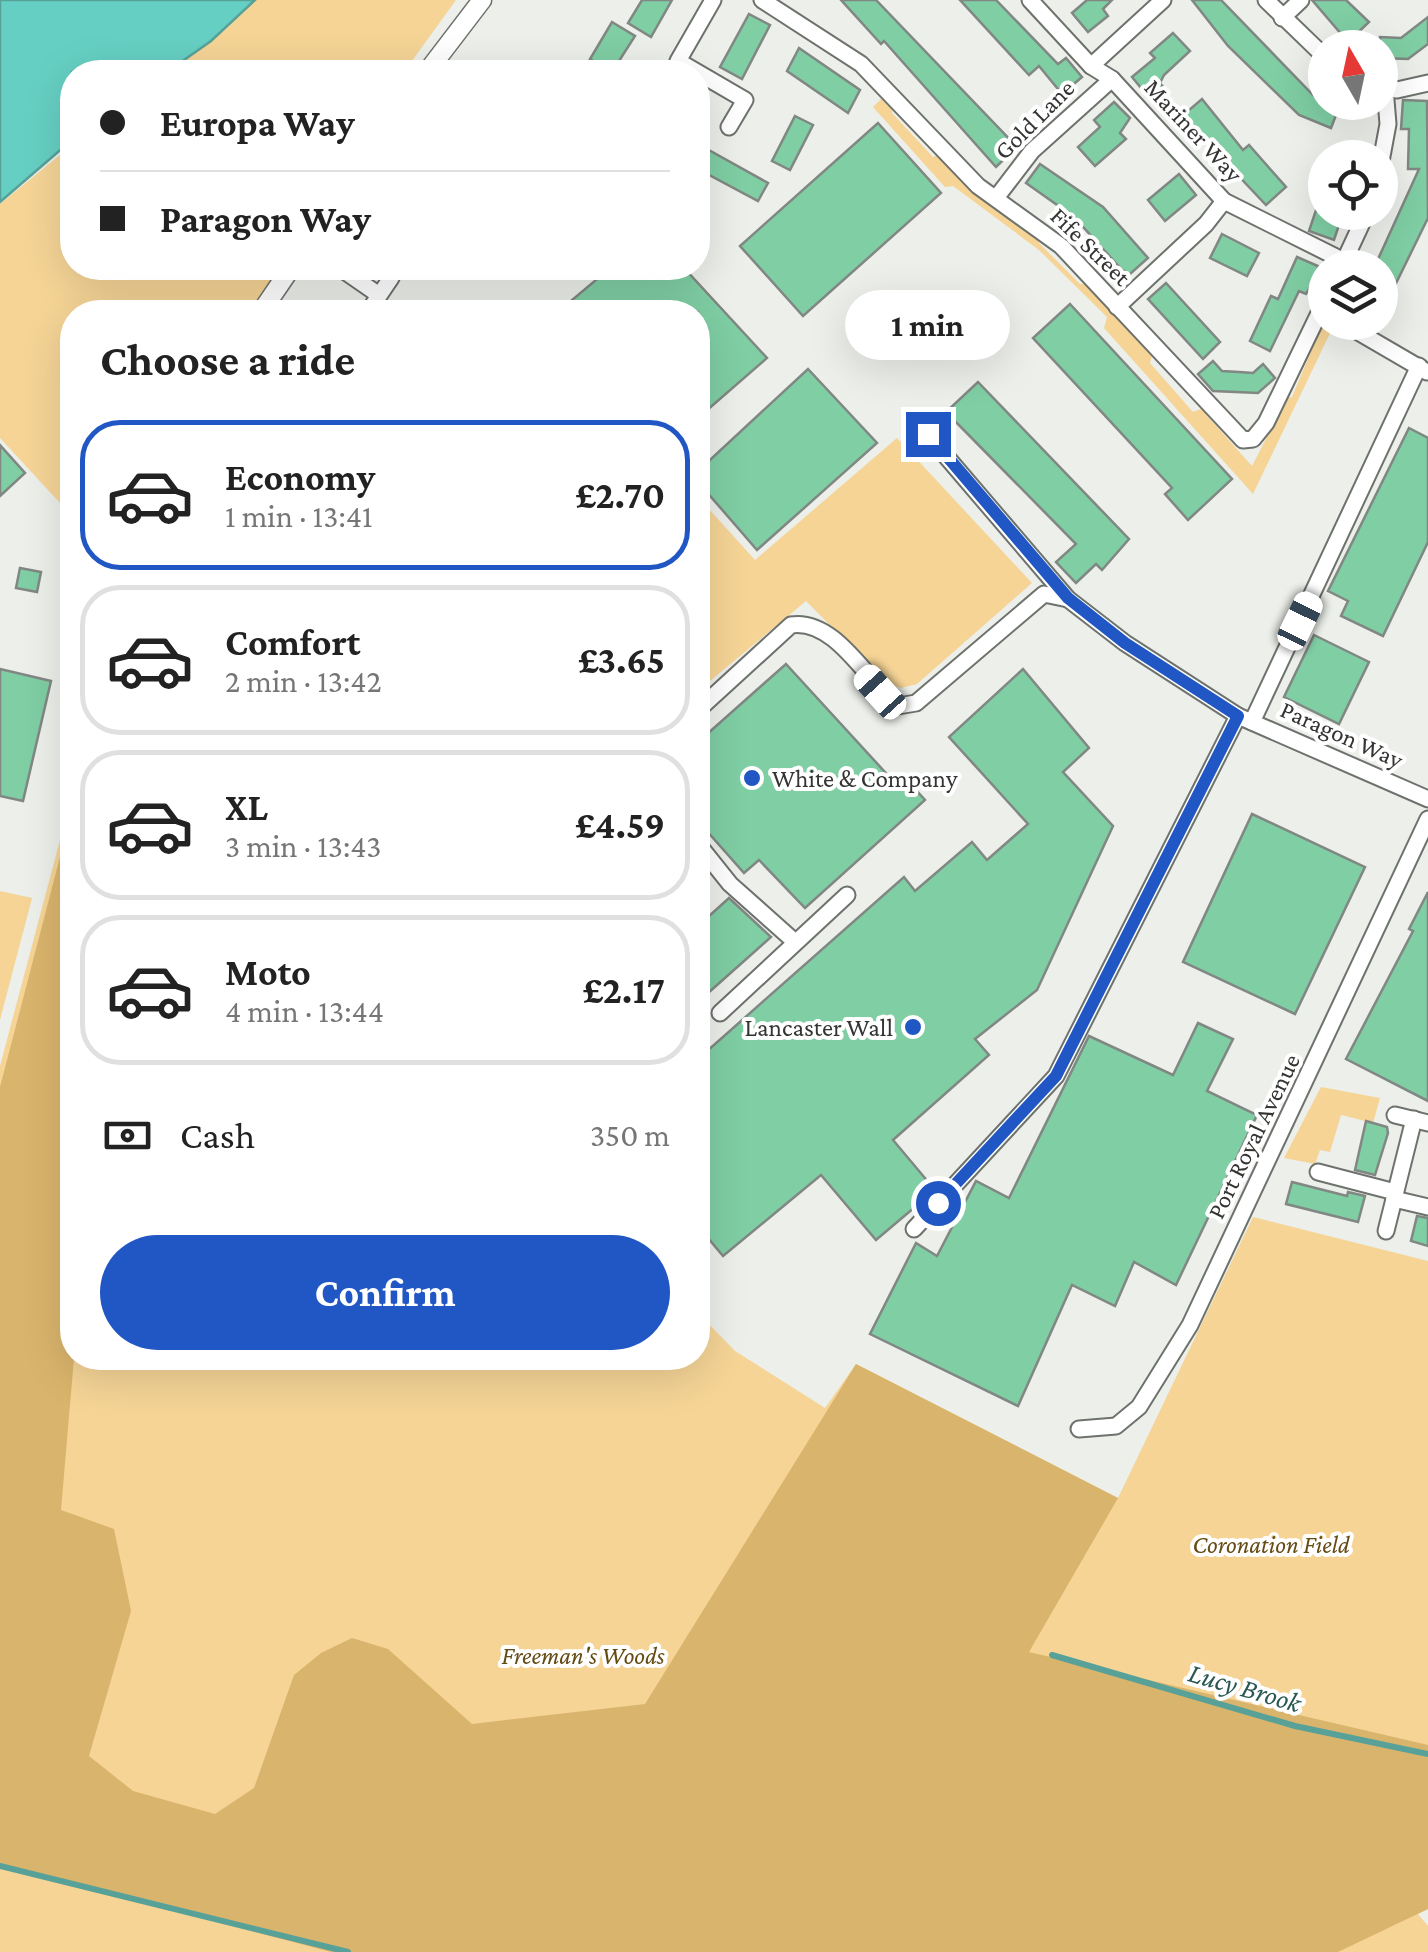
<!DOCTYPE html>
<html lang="en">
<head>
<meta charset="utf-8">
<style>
	:root { --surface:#fff; --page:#f2f2f2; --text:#222; --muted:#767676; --line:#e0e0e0; --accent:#2157c4 }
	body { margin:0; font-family:"Crimson Pro",serif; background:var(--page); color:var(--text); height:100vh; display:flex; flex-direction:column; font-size:38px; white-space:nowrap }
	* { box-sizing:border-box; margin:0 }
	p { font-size:32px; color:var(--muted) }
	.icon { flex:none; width:55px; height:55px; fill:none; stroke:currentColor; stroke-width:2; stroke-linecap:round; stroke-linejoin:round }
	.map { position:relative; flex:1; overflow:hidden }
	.drawer { position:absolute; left:60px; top:300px; width:650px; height:1070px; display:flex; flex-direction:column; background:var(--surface); border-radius:40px; box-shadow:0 10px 40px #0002 }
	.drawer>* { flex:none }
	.guide { position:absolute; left:60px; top:60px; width:650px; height:220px; border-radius:40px; box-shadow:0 10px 40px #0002; display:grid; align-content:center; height:220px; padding:0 40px; background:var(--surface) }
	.needle { width:65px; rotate:351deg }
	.tools { position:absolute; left:1308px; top:30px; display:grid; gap:20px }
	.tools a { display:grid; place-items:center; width:90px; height:90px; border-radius:50%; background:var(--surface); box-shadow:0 10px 40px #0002; font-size:50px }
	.end { position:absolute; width:45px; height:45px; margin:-22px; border:12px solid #2157c4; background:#fff; box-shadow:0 0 0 5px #fff }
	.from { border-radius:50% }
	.bubble { position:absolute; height:70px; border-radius:35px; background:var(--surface); box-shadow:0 10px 40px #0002; font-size:32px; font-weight:700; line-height:70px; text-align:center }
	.car { position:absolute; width:30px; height:60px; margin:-30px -15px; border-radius:12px; box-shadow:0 0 8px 2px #0007; background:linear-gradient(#fff 24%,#345 0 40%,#fff 0 76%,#345 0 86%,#fff 0) }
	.guide b { display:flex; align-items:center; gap:35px; height:95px; font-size:38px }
	.guide b+b { border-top:2px solid var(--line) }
	.guide i { width:25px; height:25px; background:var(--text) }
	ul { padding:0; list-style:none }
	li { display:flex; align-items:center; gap:30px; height:150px; margin:0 20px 15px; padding:0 20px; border:5px solid var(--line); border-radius:40px }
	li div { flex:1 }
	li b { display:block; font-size:38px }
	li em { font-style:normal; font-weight:700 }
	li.on { border-color:var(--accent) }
	li>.icon { width:90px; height:90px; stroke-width:1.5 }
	h2 { padding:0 40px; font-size:45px; line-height:120px }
	.pay { display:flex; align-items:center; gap:25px; height:110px; padding:0 40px; font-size:38px }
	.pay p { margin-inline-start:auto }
	.action { display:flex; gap:20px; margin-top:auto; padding:20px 40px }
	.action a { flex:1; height:115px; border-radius:60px; background:var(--accent); color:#fff; font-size:40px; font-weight:700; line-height:115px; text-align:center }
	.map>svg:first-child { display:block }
</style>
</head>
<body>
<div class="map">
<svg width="1428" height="1952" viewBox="0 0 1428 1952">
	<rect width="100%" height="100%" fill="#ecefea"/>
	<g fill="#f5d496">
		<polygon points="248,0 456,0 404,72 160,72"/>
		<polygon points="884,96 893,106 892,113 933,157 938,155 973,191 1038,235 1039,243 1080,284 1087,284 1152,355 1150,363 1193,412 1201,409 1252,466 1287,398 1292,397 1322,325 1332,329 1253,494 1104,328 1107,317 1039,250 953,186 945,187 873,107"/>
		<polygon points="72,145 72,268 283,268 255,312 72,312 72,516 0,438 0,204"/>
		<polygon points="897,438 1032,583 917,684 901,688 887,683 806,601 698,691 698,497 755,560"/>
		<polygon points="72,795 72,1358 698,1358 698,1313 735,1351 825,1408 856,1364 1118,1498 1253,1217 1428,1261 1428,1909 1418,1914 1428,1926 1428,1952 0,1952 0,1066"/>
		<polygon points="0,891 32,898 0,1020"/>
		<polygon points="1321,1087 1380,1098 1373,1123 1341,1115 1330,1152 1320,1150 1315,1164 1284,1158"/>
	</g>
	<polygon fill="#d9b46c" points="72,811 74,1358 61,1510 114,1529 131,1611 89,1756 133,1791 215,1814 254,1788 294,1675 321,1653 352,1638 388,1649 472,1724 645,1704 856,1364 1118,1498 1029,1652 1428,1745 1428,1909 1338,1952 331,1952 0,1865 0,1087"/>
	<polygon fill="#66cfc3" stroke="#57a198" stroke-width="2.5" points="0,0 255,0 211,41 167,72 72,72 72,140 0,202"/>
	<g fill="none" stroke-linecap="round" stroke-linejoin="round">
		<g stroke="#57a198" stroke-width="6">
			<polyline points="1052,1655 1295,1726 1428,1754"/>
			<polyline points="0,1866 348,1952"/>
		</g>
	</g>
	<g fill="#7fcea4" stroke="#818783" stroke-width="2.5">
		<polygon points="642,0 672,0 651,37 628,23"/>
		<polygon points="841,0 876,0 1017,147 996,167 884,41 881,44"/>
		<polygon points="960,0 996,0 1058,64 1066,58 1082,77 1062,94 1039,66 1029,75"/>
		<polygon points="1087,0 1112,0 1103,9 1108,16 1088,32 1072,13"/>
		<polygon points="1192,0 1221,0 1313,95 1325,102 1341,102 1331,128 1299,115 1228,46"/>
		<polygon points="1312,0 1346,0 1369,22 1348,42"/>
		<polygon points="749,14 770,25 742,79 720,67"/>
		<polygon points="1428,17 1428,44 1408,59 1380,58 1380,37 1401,38"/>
		<polygon points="612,22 635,36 612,72 590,59"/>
		<polygon points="1173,33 1190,51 1164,75 1160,83 1164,88 1150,99 1132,77 1155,58 1150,53"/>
		<polygon points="799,48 860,90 848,113 787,71"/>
		<polygon points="1202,99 1243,150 1249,145 1286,187 1266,205 1182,116"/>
		<polygon points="1403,100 1427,101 1428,218 1380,316 1380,268 1374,268 1419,169 1408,169 1409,129 1401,129"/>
		<polygon points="1114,102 1130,118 1120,133 1126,139 1095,166 1078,147 1100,127 1094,120"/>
		<polygon points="795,116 813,125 790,170 772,161"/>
		<polygon points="878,123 941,193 803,316 740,246"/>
		<polygon points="698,144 768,183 758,201 698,169"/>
		<polygon points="1040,164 1103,207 1148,258 1130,274 1122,270 1074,217 1026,183"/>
		<polygon points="1179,174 1196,195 1165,221 1148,200"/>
		<polygon points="1317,207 1342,216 1334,240 1309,231"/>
		<polygon points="1222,234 1259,253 1247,276 1210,258"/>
		<polygon points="1297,257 1318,266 1317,275 1306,294 1299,291 1270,351 1250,341 1271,296 1278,299"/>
		<polygon points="585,268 684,268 767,358 698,418 698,312 583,312 572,300 596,280"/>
		<polygon points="1166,283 1220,342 1203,359 1148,299"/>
		<polygon points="1070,304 1232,479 1188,520 1165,494 1172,488 1033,338"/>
		<polygon points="1213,361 1222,371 1239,372 1253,373 1263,364 1275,378 1258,393 1213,391 1198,374"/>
		<polygon points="808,369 877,443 757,550 698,482 698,471"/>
		<polygon points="978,382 1129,539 1102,570 1096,564 1076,583 1056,562 1076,544 946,412"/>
		<polygon points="1409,428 1428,438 1428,542 1383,636 1341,616 1348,601 1328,591"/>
		<polygon points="0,445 25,473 0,496"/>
		<polygon points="20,568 41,572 37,592 16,588"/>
		<polygon points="1314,635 1369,662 1339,724 1284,697"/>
		<polygon points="786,664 895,783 903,776 925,800 805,908 759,860 744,873 698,821 698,742"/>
		<polygon points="0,669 51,681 23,801 0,796"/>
		<polygon points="1023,669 1089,748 1063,772 1113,826 1037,990 975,1039 989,1055 893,1140 935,1190 876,1240 821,1175 723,1256 698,1226 698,1059 904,877 915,891 972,842 987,860 1028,824 949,737"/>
		<polygon points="1252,814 1365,867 1295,1014 1183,962"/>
		<polygon points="1428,892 1428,1101 1346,1059 1413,931 1409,929"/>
		<polygon points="729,898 771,937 698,1002 698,926"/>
		<polygon points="1198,1023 1233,1039 1207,1091 1257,1115 1176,1285 1134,1262 1115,1306 1072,1285 1018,1406 870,1334 916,1243 937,1256 976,1181 1009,1198 1089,1036 1173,1075"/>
		<polygon points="1366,1121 1387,1127 1388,1133 1375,1175 1355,1170"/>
		<polygon points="1292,1182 1347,1196 1348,1192 1365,1196 1358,1222 1286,1204"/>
		<polygon points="1417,1216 1428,1218 1428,1246 1411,1241"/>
	</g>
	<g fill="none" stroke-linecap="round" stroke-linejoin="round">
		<g stroke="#6e726d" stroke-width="19">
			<g id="minor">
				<polyline points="713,0 678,61 745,100 729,127"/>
				<polyline points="762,0 861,64 978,186 1061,246 1243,440 1253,439 1266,423 1325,301"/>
				<polyline points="1030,0 1091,66 1112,79 1224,201 1344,261"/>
				<polyline points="1266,0 1325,57"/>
				<polyline points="1282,18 1301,0"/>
				<polyline points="1091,66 1163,0"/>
				<polyline points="1380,87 1397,90 1428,83"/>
				<polyline points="1380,167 1388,124 1385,88"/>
				<polyline points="996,198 1032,151 1112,79"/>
				<polyline points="340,268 379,295"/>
				<polyline points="1341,268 1367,212"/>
				<polyline points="1117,307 1206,224 1224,201"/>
				<polyline points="368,312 391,278 386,268"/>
				<polyline points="1348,326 1427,372"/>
				<polyline points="927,434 1068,599 1125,643 1238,716 1428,799"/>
				<path d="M698,710L791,625C835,618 867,681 898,706L916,703L1044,594L1068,599"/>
				<polyline points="1252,722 1419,366"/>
				<polyline points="698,844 730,884 794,941"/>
				<polyline points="720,1013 847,895"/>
				<polyline points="1395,1115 1428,1123"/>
				<polyline points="1318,1172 1395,1192"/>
				<polyline points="1394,1199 1428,1207"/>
				<polyline points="914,1229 1056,1076 1238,716"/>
				<polyline points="1386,1231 1414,1119"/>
				<polyline points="1079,1429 1116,1426 1139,1407 1190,1325 1428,819"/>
			</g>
		</g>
		<g stroke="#6e726d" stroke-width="21">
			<g id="tertiary">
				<polyline points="427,72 482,0"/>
				<polyline points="261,312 291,268"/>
			</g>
		</g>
		<use href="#minor" stroke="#fff" stroke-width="15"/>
		<use href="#tertiary" stroke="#fff" stroke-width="18"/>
	</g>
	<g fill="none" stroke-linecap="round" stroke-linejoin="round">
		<polyline stroke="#2157c4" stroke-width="12" points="928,434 1068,598 1125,643 1238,716 1056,1076 938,1203"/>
	</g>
	<g fill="#2157c4" stroke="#fff" stroke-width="4">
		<circle cx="752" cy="778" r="10"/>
		<circle cx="913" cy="1027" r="10"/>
	</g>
	<g text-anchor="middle" stroke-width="8" stroke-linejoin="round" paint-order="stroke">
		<g font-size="25" fill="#343533" stroke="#fff">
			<text transform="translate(1034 119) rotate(-45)" y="9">Gold Lane</text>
			<text transform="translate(1194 130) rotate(47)" y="9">Mariner Way</text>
			<text transform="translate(1091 246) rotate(44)" y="9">Fife Street</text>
			<text transform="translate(1342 734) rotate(24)" y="9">Paragon Way</text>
			<text transform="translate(1253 1136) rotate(-64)" y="9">Port Royal Avenue</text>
		</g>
		<g font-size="25" fill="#343533" stroke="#fff" text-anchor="start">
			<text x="772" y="787">White &amp; Company</text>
			<text x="893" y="1036" text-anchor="end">Lancaster Wall</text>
		</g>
		<g font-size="25" font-style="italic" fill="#644a13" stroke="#fff">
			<text x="1271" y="1553">Coronation Field</text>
			<text x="583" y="1664">Freeman's Woods</text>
		</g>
		<g font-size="28" font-style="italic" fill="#295852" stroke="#fff">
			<text transform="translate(1245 1687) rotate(16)" y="10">Lucy Brook</text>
		</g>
	</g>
</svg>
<div class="tools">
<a><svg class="needle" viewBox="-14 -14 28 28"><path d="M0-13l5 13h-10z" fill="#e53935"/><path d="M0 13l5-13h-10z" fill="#767676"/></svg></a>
<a><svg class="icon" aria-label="locate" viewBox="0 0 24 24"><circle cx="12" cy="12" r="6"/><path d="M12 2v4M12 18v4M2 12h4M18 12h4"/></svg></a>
<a><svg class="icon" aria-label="layers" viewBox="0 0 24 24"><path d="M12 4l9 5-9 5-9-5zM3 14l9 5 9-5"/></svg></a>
</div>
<i class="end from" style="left:938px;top:1203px"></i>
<i class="end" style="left:928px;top:434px"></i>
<div class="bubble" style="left:845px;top:290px;width:165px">1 min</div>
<i class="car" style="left:1300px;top:621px;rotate:26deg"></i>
<i class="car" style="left:880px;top:692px;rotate:318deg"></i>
<div class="guide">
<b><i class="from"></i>Europa Way</b>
<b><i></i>Paragon Way</b>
</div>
<section class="drawer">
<h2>Choose a ride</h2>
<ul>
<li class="on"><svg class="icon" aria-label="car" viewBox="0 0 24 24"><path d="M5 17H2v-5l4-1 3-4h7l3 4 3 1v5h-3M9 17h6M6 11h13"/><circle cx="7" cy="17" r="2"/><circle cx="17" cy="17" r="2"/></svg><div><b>Economy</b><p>1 min · 13:41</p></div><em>£2.70</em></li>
<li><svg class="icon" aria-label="car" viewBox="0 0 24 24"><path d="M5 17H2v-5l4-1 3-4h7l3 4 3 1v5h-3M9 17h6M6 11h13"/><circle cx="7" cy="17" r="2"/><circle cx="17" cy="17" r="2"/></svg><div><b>Comfort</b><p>2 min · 13:42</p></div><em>£3.65</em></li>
<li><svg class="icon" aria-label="car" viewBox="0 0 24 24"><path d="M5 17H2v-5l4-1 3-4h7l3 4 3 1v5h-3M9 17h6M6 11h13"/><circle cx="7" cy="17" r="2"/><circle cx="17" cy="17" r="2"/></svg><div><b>XL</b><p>3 min · 13:43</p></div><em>£4.59</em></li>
<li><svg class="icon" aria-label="car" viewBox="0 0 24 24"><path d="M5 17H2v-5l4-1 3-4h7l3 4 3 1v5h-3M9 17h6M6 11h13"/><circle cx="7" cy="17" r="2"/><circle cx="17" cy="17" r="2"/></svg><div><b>Moto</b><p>4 min · 13:44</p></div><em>£2.17</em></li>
</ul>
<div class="pay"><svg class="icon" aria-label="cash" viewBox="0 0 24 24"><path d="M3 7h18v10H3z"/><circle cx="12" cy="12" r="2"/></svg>Cash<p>350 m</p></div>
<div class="action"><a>Confirm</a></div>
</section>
</div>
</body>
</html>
